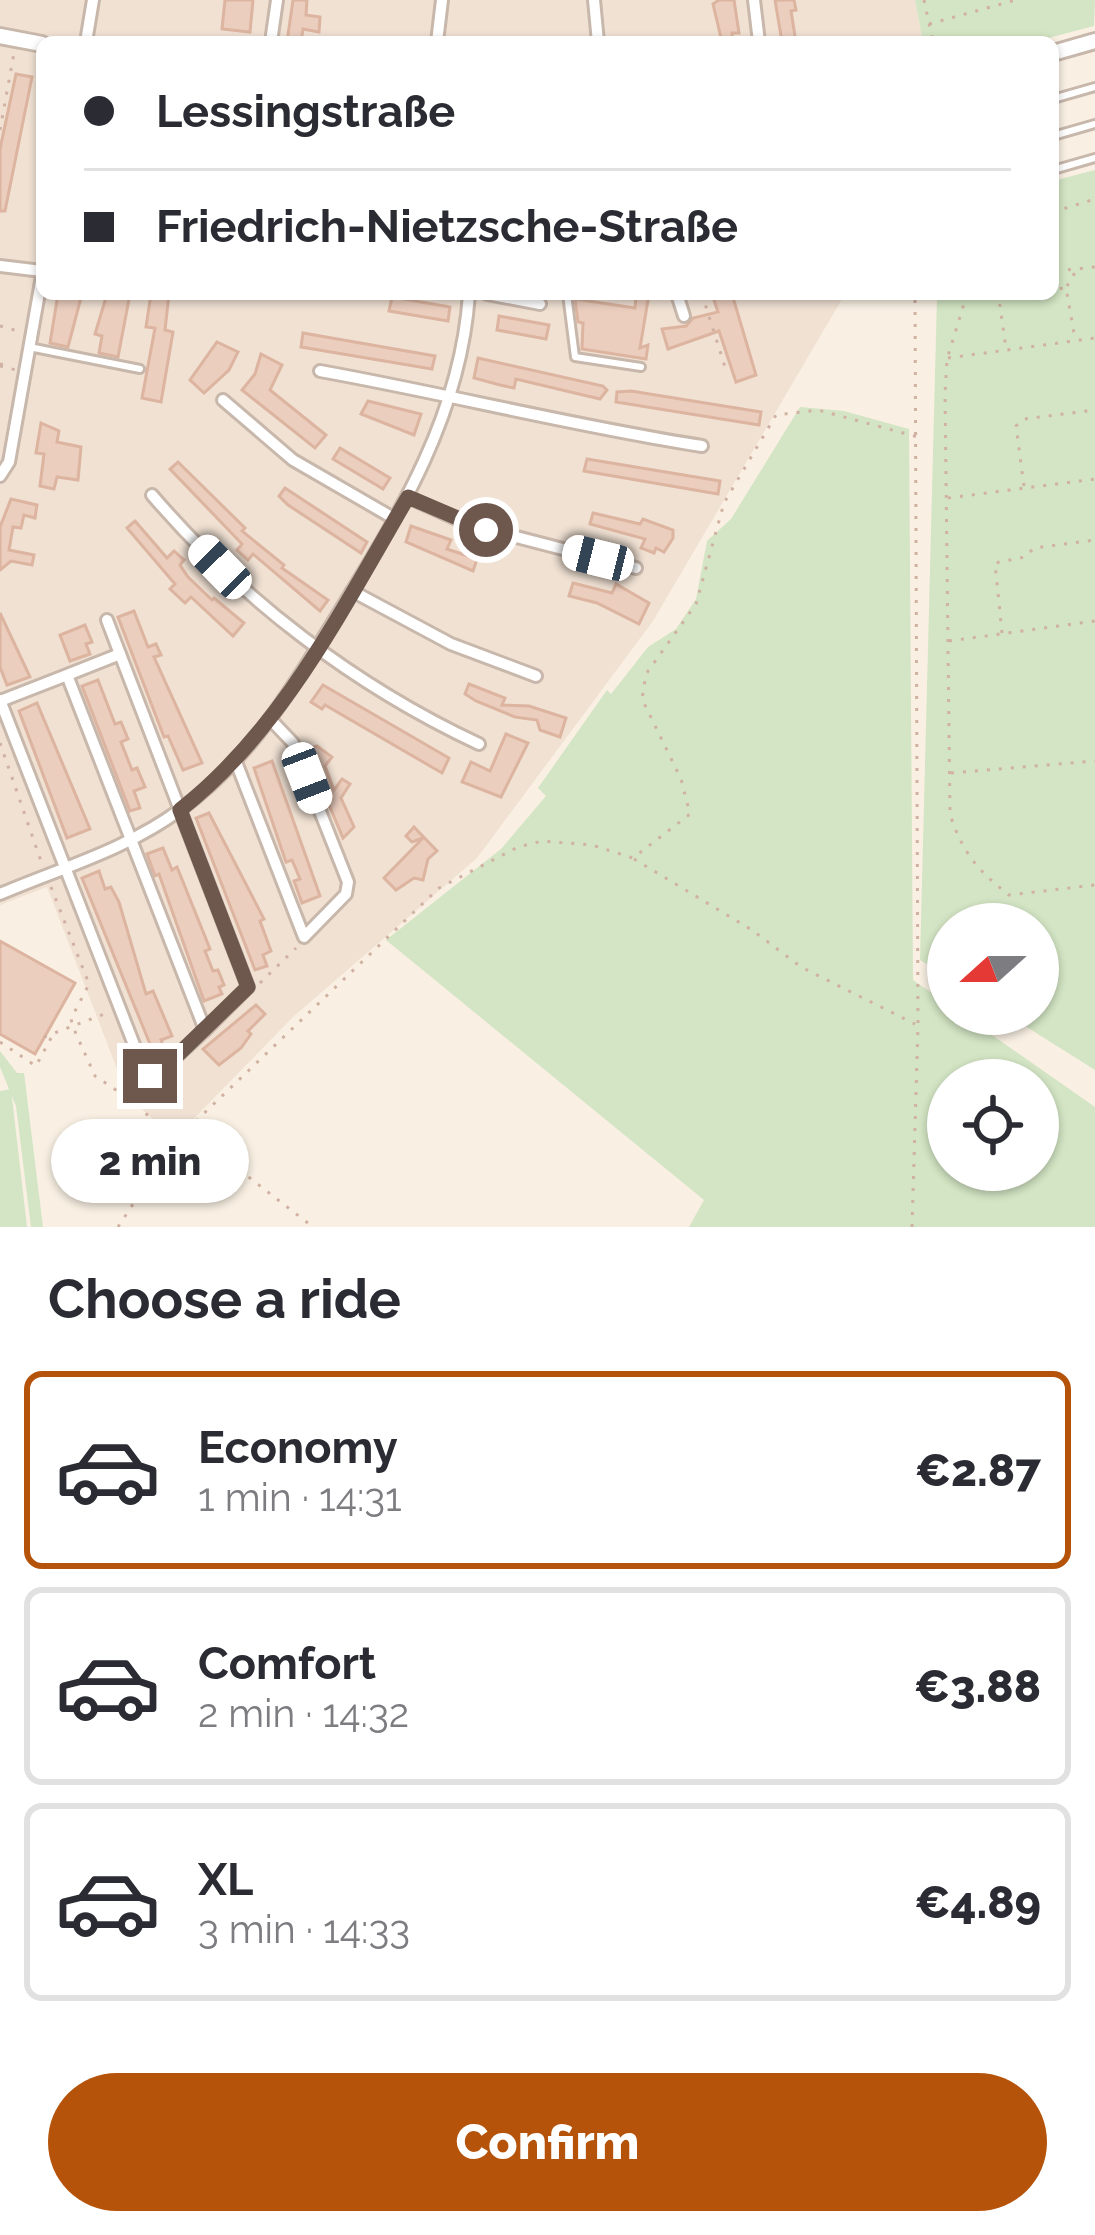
<!DOCTYPE html>
<html lang="en">
<head>
<meta charset="utf-8">
<style>
	:root { --surface:#fff; --page:#f7f7f7; --text:#2b2b33; --muted:#7c7c81; --line:#e1e1e2; --accent:#b45309 }
	body { margin:0; font-family:Raleway,sans-serif; background:var(--page); color:var(--text); height:100vh; display:flex; flex-direction:column; font-size:45px; white-space:nowrap }
	* { box-sizing:border-box; margin:0 }
	p { font-size:39px; color:var(--muted) }
	.icon { flex:none; width:66px; height:66px; fill:none; stroke:currentColor; stroke-width:2; stroke-linecap:round; stroke-linejoin:round }
	.map { position:relative; height:1227px; overflow:hidden }
	.sheet { display:flex; flex-direction:column; background:var(--surface); flex:1 }
	.sheet>* { flex:none }
	.banner { position:absolute; left:36px; top:36px; width:1023px; height:264px; border-radius:18px; box-shadow:0 3px 9px #0004; display:grid; align-content:center; height:264px; padding:0 48px; background:var(--surface) }
	.needle { width:78px; rotate:249deg }
	.fabs { position:absolute; left:927px; top:903px; display:grid; gap:24px }
	.fabs a { display:grid; place-items:center; width:132px; height:132px; border-radius:50%; background:var(--surface); box-shadow:0 3px 9px #0004; font-size:60px }
	.end { position:absolute; width:54px; height:54px; margin:-27px; border:15px solid #6e574c; background:#fff; box-shadow:0 0 0 6px #fff }
	.from { border-radius:50% }
	.bubble { position:absolute; height:84px; border-radius:42px; background:var(--surface); box-shadow:0 3px 9px #0004; font-size:39px; font-weight:800; line-height:84px; text-align:center }
	.car { position:absolute; width:36px; height:72px; margin:-36px -18px; border-radius:15px; box-shadow:0 0 9px 3px #0007; background:linear-gradient(#fff 24%,#345 0 40%,#fff 0 76%,#345 0 86%,#fff 0) }
	.banner b { display:flex; align-items:center; gap:42px; height:114px; font-size:45px }
	.banner b+b { border-top:3px solid var(--line) }
	.banner i { width:30px; height:30px; background:var(--text) }
	ul { padding:0; list-style:none }
	li { display:flex; align-items:center; gap:36px; height:198px; margin:0 24px 18px; padding:0 24px; border:6px solid var(--line); border-radius:18px }
	li div { flex:1 }
	li b { display:block; font-size:45px }
	li em { font-style:normal; font-weight:800 }
	li.active { border-color:var(--accent) }
	li>.icon { width:108px; height:108px; stroke-width:1.5 }
	h2 { padding:0 48px; font-size:54px; line-height:144px }
	.action { display:flex; gap:24px; margin-top:auto; padding:24px 48px }
	.action a { flex:1; height:138px; border-radius:72px; background:var(--accent); color:#fff; font-size:48px; font-weight:800; line-height:138px; text-align:center }
	.map>svg:first-child { display:block }
</style>
</head>
<body>
<div class="map">
<svg width="1095" height="1227" viewBox="0 0 1095 1227">
	<rect width="100%" height="100%" fill="#f9f0e3"/>
	<polygon fill="#f0e1d3" points="0,0 915,0 923,42 42,42 42,294 845,294 653,621 477,858 293,1017 174,1139 127,1095 47,887 0,905"/>
	<g fill="#d3e5c4" fill-rule="evenodd">
		<polygon points="915,0 1095,0 1094,26 1033,42 923,42"/>
		<polygon points="1095,170 1095,1070 1006,1014 1038,1014 1038,924 948,924 948,977 920,960 937,296 1053,294 1053,181"/>
		<path d="M800,407L844,411L909,429L913,980L948,1004V1014H962L1095,1107V1227H689L704,1200L386,940L501,849L546,796L538,788L607,690L611,694L648,647L676,629L696,599L707,541L731,519ZM948,1080H1038V1170H948Z"/>
		<polygon points="0,1051 17,1073 24,1073 43,1227 31,1227 16,1106 0,1067"/>
		<polygon points="11,1089 27,1227 0,1227 0,1091"/>
	</g>
	<g fill="#ebcebe" stroke="#dcb4a0" stroke-width="3">
		<polygon points="225,0 253,0 250,32 222,29"/>
		<polygon points="293,0 307,0 306,15 320,17 319,32 303,29 301,42 287,42"/>
		<polygon points="719,0 734,0 739,33 732,33 733,42 722,42 713,4"/>
		<polygon points="775,0 794,0 796,10 791,11 796,42 782,42"/>
		<polygon points="16,74 32,77 5,211 0,211 0,149"/>
		<polygon points="58,294 82,294 68,347 50,343"/>
		<polygon points="107,294 130,294 118,357 99,353 102,336 95,334"/>
		<polygon points="151,294 169,294 165,330 173,332 161,402 142,398 155,328 146,327"/>
		<polygon points="636,294 649,294 640,348 648,345 646,359 582,349 583,323 578,322 575,299 635,308"/>
		<polygon points="712,294 732,294 756,375 736,382 719,331 668,349 662,329 686,326 693,318 718,312"/>
		<polygon points="392,297 450,307 448,321 389,311"/>
		<polygon points="499,316 549,325 546,339 497,330"/>
		<polygon points="303,333 435,356 432,369 301,347"/>
		<polygon points="217,342 238,352 229,370 204,393 190,380"/>
		<polygon points="261,354 282,365 270,390 326,435 315,448 242,390 255,374"/>
		<polygon points="478,358 603,386 607,390 600,399 516,379 514,388 500,385 474,378"/>
		<polygon points="631,391 761,412 759,425 616,402 617,392"/>
		<polygon points="368,401 421,414 414,435 361,414"/>
		<polygon points="41,423 59,431 57,442 81,447 78,480 57,477 54,489 40,486 44,454 36,453"/>
		<polygon points="340,448 390,478 383,489 333,459"/>
		<polygon points="587,459 720,481 718,494 584,471"/>
		<polygon points="178,462 245,528 242,531 284,565 282,568 328,600 320,611 253,554 248,560 237,550 242,544 170,469"/>
		<polygon points="285,488 367,542 361,553 288,505 279,496"/>
		<polygon points="11,499 37,505 35,518 24,515 21,528 13,527 9,550 34,555 32,565 11,561 0,570 0,527"/>
		<polygon points="593,513 640,524 643,519 673,530 673,538 664,552 656,548 654,553 641,548 645,539 590,524"/>
		<polygon points="135,521 167,558 174,551 184,560 180,565 188,577 212,600 214,598 244,623 233,636 191,597 185,603 170,589 175,584 127,528"/>
		<polygon points="411,526 451,540 447,549 477,559 473,571 406,542"/>
		<polygon points="573,583 612,593 616,584 649,603 639,624 597,603 569,596"/>
		<polygon points="134,611 148,647 156,644 161,655 154,657 202,763 183,770 168,736 164,737 118,617"/>
		<polygon points="0,613 30,677 7,685 0,667"/>
		<polygon points="85,625 92,642 86,644 90,654 70,661 60,635"/>
		<polygon points="98,680 115,724 121,722 128,739 121,742 132,770 137,768 145,787 134,791 140,808 130,811 82,686"/>
		<polygon points="469,684 505,698 502,705 529,706 566,718 560,737 540,730 537,720 515,717 476,701 465,694"/>
		<polygon points="323,685 449,758 442,773 325,705 322,709 311,702"/>
		<polygon points="37,703 90,829 67,838 19,711"/>
		<polygon points="506,734 528,743 501,797 462,782 471,762 490,771"/>
		<polygon points="317,746 332,757 325,766 334,790 342,779 350,784 341,798 354,827 343,838 306,750"/>
		<polygon points="272,761 320,896 302,903 294,881 300,879 292,860 286,862 254,768"/>
		<polygon points="209,813 264,919 260,921 271,951 263,955 267,966 255,970 196,818"/>
		<polygon points="414,827 437,851 428,859 423,880 414,878 396,890 384,878 423,838 412,842 406,836"/>
		<polygon points="163,848 172,870 177,867 210,949 205,951 213,971 218,970 224,985 219,987 222,994 204,1001 159,874 155,876 147,854"/>
		<polygon points="99,871 105,889 111,887 119,902 146,994 153,991 172,1036 161,1040 166,1053 157,1061 82,878"/>
		<polygon points="0,941 75,983 35,1054 0,1034"/>
		<polygon points="256,1005 265,1014 248,1031 251,1034 241,1048 219,1065 203,1049"/>
	</g>
	<g fill="none" stroke-linecap="round" stroke-linejoin="round">
		<g stroke="#c8b7ab" stroke-width="12">
			<g id="service">
				<polyline points="1053,99 1095,87"/>
				<polyline points="1053,136 1095,124"/>
				<polyline points="1053,170 1095,158"/>
				<polyline points="567,294 575,357 641,367"/>
				<polyline points="29,347 140,369"/>
			</g>
		</g>
		<g stroke="#c8b7ab" stroke-width="16">
			<g id="minor">
				<polyline points="594,0 598,42"/>
				<polyline points="754,0 759,42"/>
				<polyline points="86,42 93,0"/>
				<polyline points="271,42 277,0"/>
				<polyline points="437,42 442,0"/>
				<polyline points="0,266 42,271"/>
				<polyline points="487,294 540,304"/>
				<polyline points="677,294 684,316"/>
				<path d="M320,371C448,394 573,426 702,446"/>
				<polyline points="223,400 293,460 395,519"/>
				<polyline points="0,476 9,462 42,276"/>
				<path d="M152,495C242,600 355,686 479,744"/>
				<polyline points="408,497 470,525 636,568"/>
				<polyline points="352,591 451,644 536,676"/>
				<polyline points="107,620 120,654"/>
				<polyline points="0,700 145,1073 161,1071 205,1030"/>
				<polyline points="0,701 67,675 205,1030 248,987 120,654 67,675"/>
				<polyline points="236,762 304,937 346,894 348,882 293,743 272,721"/>
				<path d="M0,894C61,868 128,849 181,809C253,756 294,686 340,611C401,512 461,414 469,294"/>
			</g>
		</g>
		<g stroke="#c8b7ab" stroke-width="20">
			<g id="tertiary">
				<polyline points="0,36 42,44"/>
				<polyline points="1053,53 1095,41"/>
			</g>
		</g>
		<g stroke="#d0b1a2" stroke-width="3" stroke-dasharray="3 9" stroke-linecap="butt">
			<polyline points="924,0 933,42"/>
			<polyline points="929,24 1016,0"/>
			<polyline points="0,130 14,53"/>
			<polyline points="1053,198 1056,209"/>
			<polyline points="1053,212 1095,199"/>
			<polyline points="1053,257 1056,289 1066,288 1075,339"/>
			<polyline points="1056,271 1095,267"/>
			<polyline points="1067,286 1077,269"/>
			<polyline points="702,294 725,367"/>
			<path d="M967,294L947,359L945,394L950,814C962,852 978,871 1009,895L1095,885"/>
			<polyline points="994,294 999,299 1006,349"/>
			<polyline points="1001,298 1023,294"/>
			<polyline points="0,326 18,331"/>
			<polyline points="948,358 1095,338"/>
			<polyline points="0,364 11,367"/>
			<polyline points="0,366 16,370"/>
			<polyline points="1024,486 1016,426 1024,419 1095,410"/>
			<polyline points="948,498 1095,479"/>
			<polyline points="1002,633 995,563 1025,557 1034,548 1095,540"/>
			<polyline points="949,641 1095,621"/>
			<polyline points="0,743 43,867"/>
			<polyline points="951,773 1095,761"/>
			<polyline points="634,859 752,930 801,967 915,1024"/>
			<polyline points="51,887 89,984 71,1019 73,1027 95,1076 137,1104"/>
			<polyline points="260,983 296,948"/>
			<polyline points="44,1037 107,1013"/>
			<polyline points="0,1042 36,1066 51,1038"/>
			<polyline points="147,1083 137,1104 172,1141"/>
			<polyline points="176,1142 206,1144 313,1227"/>
			<polyline points="118,1227 173,1143 439,888 518,847 542,841 592,845 633,858 690,814 681,779 642,699 646,674 696,604 724,503 776,415 818,410 918,437"/>
			<polyline points="912,1227 918,1026 915,294"/>
		</g>
		<use href="#service" stroke="#fff" stroke-width="6"/>
		<use href="#minor" stroke="#fff" stroke-width="10"/>
		<use href="#tertiary" stroke="#fff" stroke-width="14"/>
	</g>
	<g fill="none" stroke-linecap="round" stroke-linejoin="round">
		<path stroke="#6e574c" stroke-width="15" d="M150,1076L161,1071L248,987L180,810C284,728 342,609 408,497L486,530"/>
	</g>
</svg>
<div class="fabs">
<a><svg class="needle" viewBox="-14 -14 28 28"><path d="M0-13l5 13h-10z" fill="#e53935"/><path d="M0 13l5-13h-10z" fill="#7c7c81"/></svg></a>
<a><svg class="icon" aria-label="locate" viewBox="0 0 24 24"><circle cx="12" cy="12" r="6"/><path d="M12 2v4M12 18v4M2 12h4M18 12h4"/></svg></a>
</div>
<i class="end from" style="left:486px;top:530px"></i>
<i class="end" style="left:150px;top:1076px"></i>
<div class="bubble" style="left:51px;top:1119px;width:198px">2 min</div>
<i class="car" style="left:598px;top:558px;rotate:284deg"></i>
<i class="car" style="left:220px;top:567px;rotate:316deg"></i>
<i class="car" style="left:307px;top:778px;rotate:159deg"></i>
<div class="banner">
<b><i class="from"></i>Lessingstraße</b>
<b><i></i>Friedrich-Nietzsche-Straße</b>
</div>
</div>
<section class="sheet">
<h2>Choose a ride</h2>
<ul>
<li class="active"><svg class="icon" aria-label="car" viewBox="0 0 24 24"><path d="M5 17H2v-5l4-1 3-4h7l3 4 3 1v5h-3M9 17h6M6 11h13"/><circle cx="7" cy="17" r="2"/><circle cx="17" cy="17" r="2"/></svg><div><b>Economy</b><p>1 min · 14:31</p></div><em>€2.87</em></li>
<li><svg class="icon" aria-label="car" viewBox="0 0 24 24"><path d="M5 17H2v-5l4-1 3-4h7l3 4 3 1v5h-3M9 17h6M6 11h13"/><circle cx="7" cy="17" r="2"/><circle cx="17" cy="17" r="2"/></svg><div><b>Comfort</b><p>2 min · 14:32</p></div><em>€3.88</em></li>
<li><svg class="icon" aria-label="car" viewBox="0 0 24 24"><path d="M5 17H2v-5l4-1 3-4h7l3 4 3 1v5h-3M9 17h6M6 11h13"/><circle cx="7" cy="17" r="2"/><circle cx="17" cy="17" r="2"/></svg><div><b>XL</b><p>3 min · 14:33</p></div><em>€4.89</em></li>
</ul>
<div class="action"><a>Confirm</a></div>
</section>
</body>
</html>
